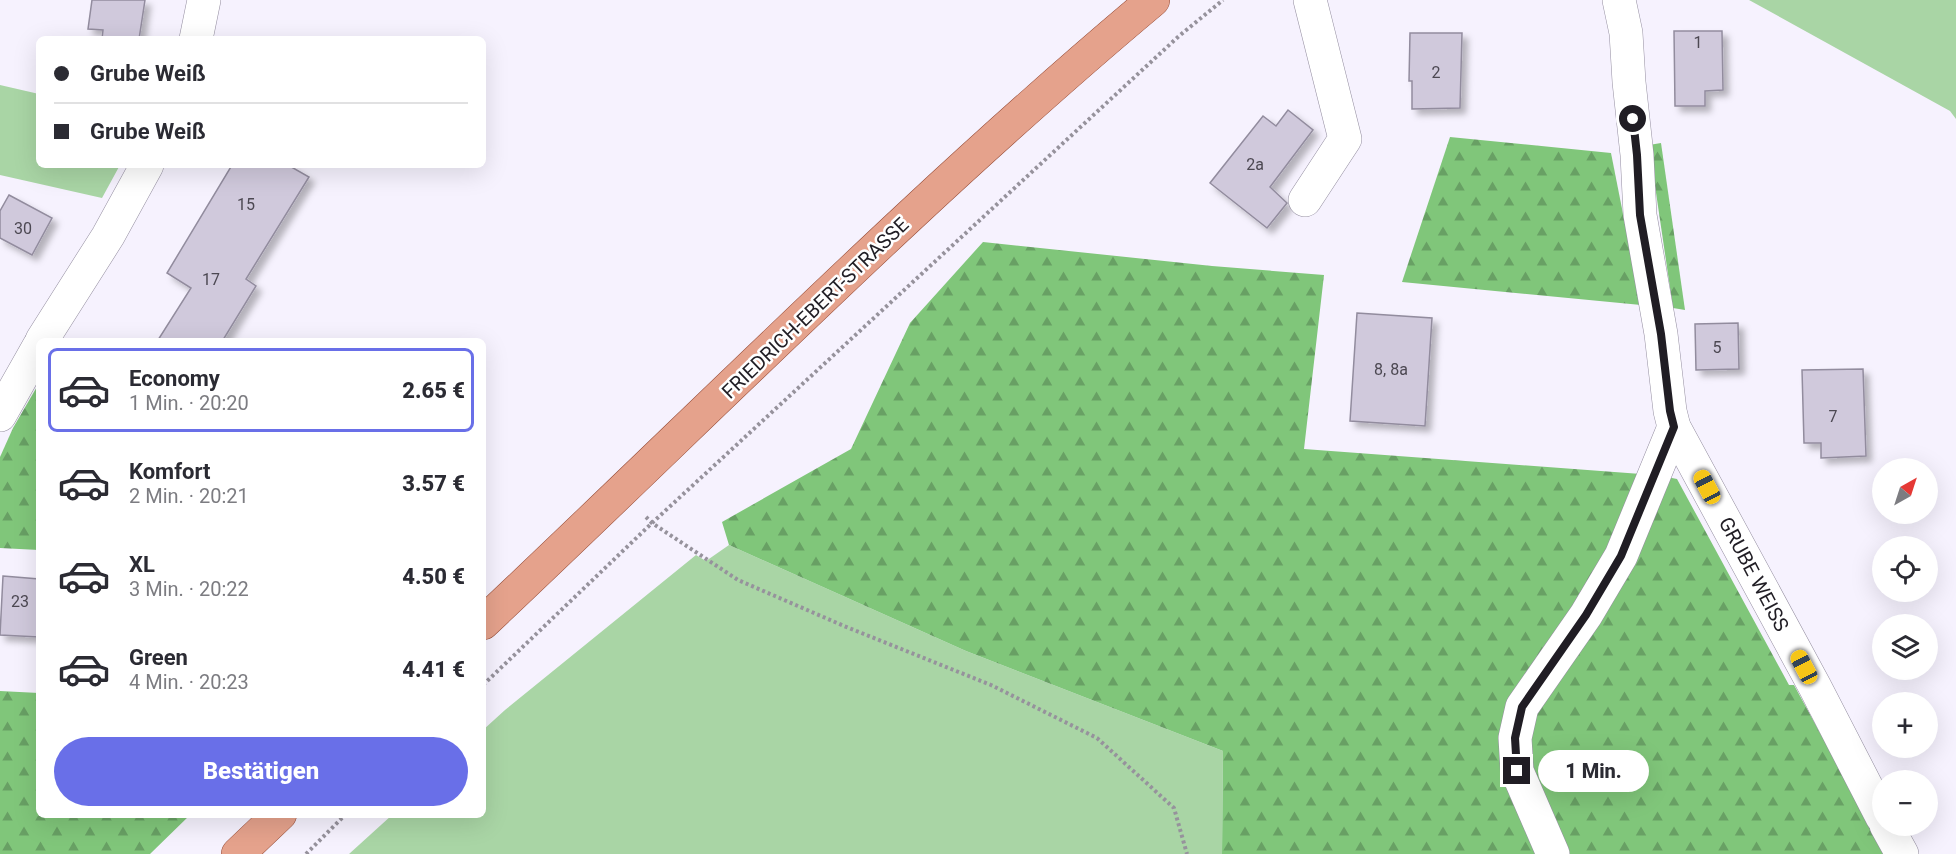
<!DOCTYPE html>
<html lang="de">
<head>
<meta charset="utf-8">
<style>
	:root { --surface:#fff; --page:#f7f7f7; --text:#2b2b33; --muted:#7c7c81; --line:#e1e1e2; --accent:#696fe8 }
	body { margin:0; font-family:Roboto,sans-serif; background:var(--page); color:var(--text); height:100vh; display:flex; flex-direction:column; font-size:22px; white-space:nowrap }
	* { box-sizing:border-box; margin:0 }
	p { font-size:20px; color:var(--muted) }
	.icon { flex:none; width:33px; height:33px; fill:none; stroke:currentColor; stroke-width:2; stroke-linecap:round; stroke-linejoin:round }
	.map { position:relative; flex:1; overflow:hidden }
	.sheet { position:absolute; left:36px; top:338px; width:450px; height:480px; display:flex; flex-direction:column; background:var(--surface); border-radius:9px; box-shadow:0 6px 24px #0002 }
	.sheet>* { flex:none }
	.hud { position:absolute; left:36px; top:36px; width:450px; height:132px; border-radius:9px; box-shadow:0 6px 24px #0002; display:grid; align-content:center; height:132px; padding:0 18px; background:var(--surface) }
	.needle { width:39px; rotate:39deg }
	.tools { position:absolute; left:1872px; top:458px; display:grid; gap:12px }
	.tools a { display:grid; place-items:center; width:66px; height:66px; border-radius:50%; background:var(--surface); box-shadow:0 6px 24px #0002; font-size:30px }
	.end { position:absolute; width:27px; height:27px; margin:-14px; border:8px solid #201d24; background:#fff; box-shadow:0 0 0 3px #fff }
	.from { border-radius:50% }
	.bubble { position:absolute; height:42px; border-radius:21px; background:var(--surface); box-shadow:0 6px 24px #0002; font-size:20px; font-weight:800; line-height:42px; text-align:center }
	.car { position:absolute; width:18px; height:36px; margin:-18px -9px; border-radius:8px; box-shadow:0 0 4px 2px #0007; background:linear-gradient(#f5c518 24%,#345 0 40%,#f5c518 0 76%,#345 0 86%,#f5c518 0) }
	.hud b { display:flex; align-items:center; gap:21px; height:57px; font-size:22px }
	.hud b+b { border-top:2px solid var(--line) }
	.hud i { width:15px; height:15px; background:var(--text) }
	ul { padding:10px 0 0; list-style:none }
	li { display:flex; align-items:center; gap:18px; height:84px; margin:0 12px 9px; padding:0 6px; border:3px solid transparent; border-radius:9px }
	li div { flex:1 }
	li b { display:block; font-size:22px }
	li em { font-style:normal; font-weight:800 }
	li.selected { border-color:var(--accent) }
	li>.icon { width:54px; height:54px; stroke-width:1.5 }
	.primary-button { display:flex; gap:12px; margin-top:auto; padding:12px 18px }
	.primary-button a { flex:1; height:69px; border-radius:36px; background:var(--accent); color:#fff; font-size:24px; font-weight:800; line-height:69px; text-align:center }
	.map>svg:first-child { display:block }
</style>
</head>
<body>
<div class="map">
<svg width="1956" height="854" viewBox="0 0 1956 854">
	<defs>
		<pattern id="forest-firs" width="22" height="20" patternUnits="userSpaceOnUse" patternTransform="scale(1.5)"><rect width="22" height="20" fill="#80c67a"/><path d="M5 1l3.5 6h-7zM16 11l3.5 6h-7z" fill="#68a064"/></pattern>
		<filter id="shadow"><feDropShadow dx="5.5" dy="5.5" stdDeviation="3" flood-color="#0004"/></filter>
	</defs>
	<rect width="100%" height="100%" fill="#f6f2fe"/>
	<g fill="#a9d5a5">
		<polygon points="1749,0 1956,0 1956,119 1950,111"/>
		<polygon points="0,85 39,94 39,165 120,165 102,198 0,175"/>
		<polygon points="729,545 966,651 1223,751 1222,854 349,854 392,815 483,814 483,730 505,710 696,555 706,561"/>
	</g>
	<g fill="url(#forest-firs)">
		<polygon points="1450,137 1611,153 1641,305 1402,282"/>
		<polygon points="1661,143 1685,310 1673,308 1649,145"/>
		<polygon points="983,242 1212,266 1324,275 1304,449 1641,474 1614,546 1510,706 1540,854 1222,854 1223,751 966,651 729,545 722,522 851,449 910,323"/>
		<polygon points="38,385 39,550 0,548 0,457 13,428"/>
		<polygon points="1667,477 1677,479 1789,685 1794,685 1886,854 1565,854 1531,773 1532,713"/>
		<polygon points="0,691 39,693 39,814 190,815 150,854 0,854"/>
	</g>
	<g fill="#d0c9dc" stroke="#928c9e" stroke-width="1.5" filter="url(#shadow)">
		<polygon points="92,0 145,0 139,39 102,39 103,30 88,29"/>
		<polygon points="1674,31 1722,31 1723,90 1705,91 1705,106 1675,106"/>
		<polygon points="1410,33 1462,33 1460,108 1412,109 1412,81 1409,81"/>
		<polygon points="1288,110 1313,130 1270,187 1287,203 1267,228 1210,183 1263,116 1276,126"/>
		<polygon points="232,165 288,165 309,177 246,279 256,286 223,340 158,340 191,288 167,273"/>
		<polygon points="9,195 52,218 32,255 0,238 0,211"/>
		<polygon points="1357,313 1432,318 1425,426 1350,421"/>
		<polygon points="1738,323 1739,369 1696,370 1695,324"/>
		<polygon points="1863,369 1866,456 1821,458 1821,443 1804,443 1802,370"/>
		<polygon points="3,576 39,579 39,637 0,635"/>
	</g>
	<g fill="none" stroke-linecap="round" stroke-linejoin="round">
		<g stroke="#948ea0" stroke-width="34">
			<g id="minor">
				<polyline points="1619,0 1626,33 1629,82 1637,155 1640,215 1661,334 1670,411 1674,427 1815,687 1882,817"/>
				<polyline points="196,39 204,0"/>
				<polyline points="1305,200 1345,139 1310,0"/>
				<polyline points="42,340 108,236 147,165"/>
				<polyline points="0,415 39,346"/>
				<polyline points="1886,825 1902,854"/>
				<polyline points="1553,854 1517,771 1515,738 1522,707 1586,615 1621,556 1674,427"/>
			</g>
		</g>
		<g stroke="#954b36" stroke-width="34">
			<g id="major">
				<path d="M483,623C705,414 919,196 1153,0"/>
				<polyline points="238,854 280,814"/>
			</g>
		</g>
		<g stroke="#96929c" stroke-width="4" stroke-dasharray="3 3" stroke-linecap="butt">
			<polyline points="646,517 652,523 738,580 844,626 991,685 1097,738 1174,808 1187,854"/>
			<polyline points="483,685 652,523 1179,36 1223,0"/>
			<polyline points="306,854 346,814"/>
		</g>
		<use href="#minor" stroke="#fff" stroke-width="33"/>
		<use href="#major" stroke="#e5a28c" stroke-width="33"/>
	</g>
	<g fill="none" stroke-linecap="round" stroke-linejoin="round">
		<polyline stroke="#201d24" stroke-width="8" points="1517,771 1515,738 1522,707 1586,615 1621,556 1674,427 1670,411 1661,334 1640,215 1637,155 1633,119"/>
	</g>
	<g text-anchor="middle" stroke-width="5" stroke-linejoin="round" paint-order="stroke">
		<g font-size="16" fill="#4c4852">
			<text x="1698" y="48">1</text>
			<text x="1436" y="78">2</text>
			<text x="1255" y="170">2a</text>
			<text x="246" y="210">15</text>
			<text x="23" y="234">30</text>
			<text x="211" y="285">17</text>
			<text x="1717" y="353">5</text>
			<text x="1391" y="375">8, 8a</text>
			<text x="1833" y="422">7</text>
			<text x="20" y="607">23</text>
		</g>
		<g font-size="20" fill="#201d24" stroke="#fff">
			<text transform="translate(815 308) rotate(-44)" y="7">FRIEDRICH-EBERT-STRASSE</text>
			<text transform="translate(1754 574) rotate(62)" y="7">GRUBE WEISS</text>
		</g>
	</g>
</svg>
<div class="tools">
<a><svg class="needle" viewBox="-14 -14 28 28"><path d="M0-13l5 13h-10z" fill="#e53935"/><path d="M0 13l5-13h-10z" fill="#7c7c81"/></svg></a>
<a><svg class="icon" aria-label="locate" viewBox="0 0 24 24"><circle cx="12" cy="12" r="6"/><path d="M12 2v4M12 18v4M2 12h4M18 12h4"/></svg></a>
<a><svg class="icon" aria-label="layers" viewBox="0 0 24 24"><path d="M12 4l9 5-9 5-9-5zM3 14l9 5 9-5"/></svg></a>
<a>+</a>
<a>−</a>
</div>
<i class="end from" style="left:1633px;top:119px"></i>
<i class="end" style="left:1517px;top:771px"></i>
<div class="bubble" style="left:1538px;top:750px;width:111px">1 Min.</div>
<i class="car" style="left:1707px;top:487px;rotate:332deg"></i>
<i class="car" style="left:1804px;top:667px;rotate:332deg"></i>
<div class="hud">
<b><i class="from"></i>Grube Weiß</b>
<b><i></i>Grube Weiß</b>
</div>
<section class="sheet">
<ul>
<li class="selected"><svg class="icon" aria-label="car" viewBox="0 0 24 24"><path d="M5 17H2v-5l4-1 3-4h7l3 4 3 1v5h-3M9 17h6M6 11h13"/><circle cx="7" cy="17" r="2"/><circle cx="17" cy="17" r="2"/></svg><div><b>Economy</b><p>1 Min. · 20:20</p></div><em>2.65 €</em></li>
<li><svg class="icon" aria-label="car" viewBox="0 0 24 24"><path d="M5 17H2v-5l4-1 3-4h7l3 4 3 1v5h-3M9 17h6M6 11h13"/><circle cx="7" cy="17" r="2"/><circle cx="17" cy="17" r="2"/></svg><div><b>Komfort</b><p>2 Min. · 20:21</p></div><em>3.57 €</em></li>
<li><svg class="icon" aria-label="car" viewBox="0 0 24 24"><path d="M5 17H2v-5l4-1 3-4h7l3 4 3 1v5h-3M9 17h6M6 11h13"/><circle cx="7" cy="17" r="2"/><circle cx="17" cy="17" r="2"/></svg><div><b>XL</b><p>3 Min. · 20:22</p></div><em>4.50 €</em></li>
<li><svg class="icon" aria-label="car" viewBox="0 0 24 24"><path d="M5 17H2v-5l4-1 3-4h7l3 4 3 1v5h-3M9 17h6M6 11h13"/><circle cx="7" cy="17" r="2"/><circle cx="17" cy="17" r="2"/></svg><div><b>Green</b><p>4 Min. · 20:23</p></div><em>4.41 €</em></li>
</ul>
<div class="primary-button"><a>Bestätigen</a></div>
</section>
</div>
</body>
</html>
